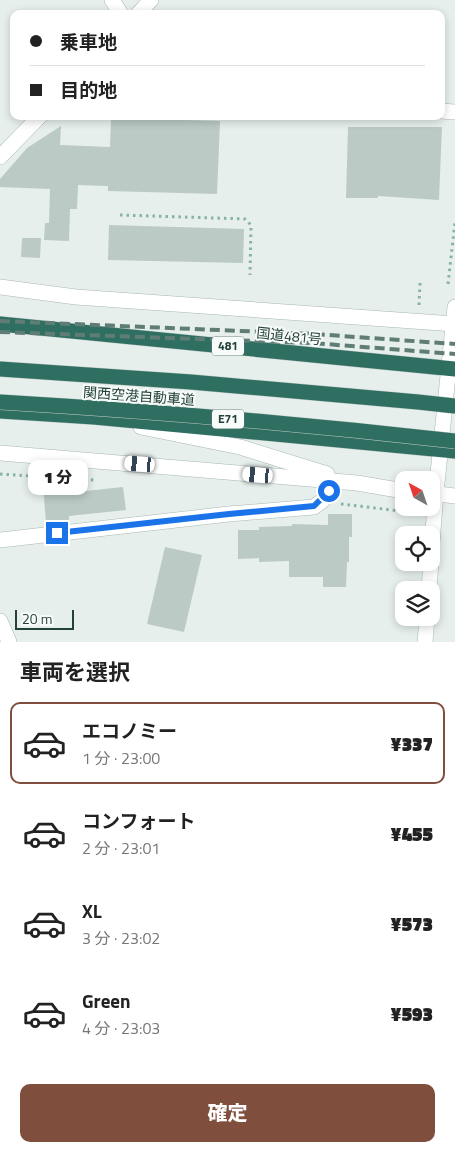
<!DOCTYPE html>
<html lang="ja">
<head>
<meta charset="utf-8">
<style>
	:root { --surface:#fff; --page:#f6f6f6; --text:#222; --muted:#767676; --line:#e0e0e0; --accent:#804e3d }
	body { margin:0; font-family:"Titillium Web","Noto Sans JP",sans-serif; background:var(--page); color:var(--text); height:100vh; display:flex; flex-direction:column; font-size:19px; white-space:nowrap }
	* { box-sizing:border-box; margin:0 }
	p { font-size:16px; color:var(--muted) }
	.icon { flex:none; width:28px; height:28px; fill:none; stroke:currentColor; stroke-width:2; stroke-linecap:round; stroke-linejoin:round }
	.map { position:relative; height:642px; overflow:hidden }
	.details { display:flex; flex-direction:column; background:var(--surface); flex:1 }
	.details>* { flex:none }
	.top-card { position:absolute; left:10px; top:10px; width:435px; height:110px; border-radius:10px; box-shadow:0 2px 8px #0003; display:grid; align-content:center; height:110px; padding:0 20px; background:var(--surface) }
	.needle { width:32px; rotate:320deg }
	.buttons { position:absolute; left:395px; top:471px; display:grid; gap:10px }
	.buttons a { display:grid; place-items:center; width:45px; height:45px; border-radius:10px; background:var(--surface); box-shadow:0 2px 8px #0003; font-size:25px }
	.scale { position:absolute; left:15px; bottom:12px; width:59px; box-sizing:border-box; padding-left:5px; border:2px solid #24423a; border-top:0; font-size:14px; line-height:18px; white-space:nowrap; color:#24423a; -webkit-text-stroke:4px #f7fbf9; paint-order:stroke }
	.end { position:absolute; width:22px; height:22px; margin:-11px; border:6px solid #1a73e8; background:#fff; box-shadow:0 0 0 2px #fff }
	.from { border-radius:50% }
	.bubble { position:absolute; height:35px; border-radius:10px; background:var(--surface); box-shadow:0 2px 8px #0003; font-size:16px; font-weight:800; line-height:35px; text-align:center }
	.car { position:absolute; width:15px; height:30px; margin:-15px -8px; border-radius:6px; box-shadow:0 0 4px 1px #0007; background:linear-gradient(#fff 24%,#345 0 40%,#fff 0 76%,#345 0 86%,#fff 0) }
	.top-card b { display:flex; align-items:center; gap:18px; height:48px; font-size:19px }
	.top-card b+b { border-top:1px solid var(--line) }
	.top-card i { width:12px; height:12px; background:var(--text) }
	ul { padding:0; list-style:none }
	li { display:flex; align-items:center; gap:15px; height:82px; margin:0 10px 8px; padding:0 10px; border:2px solid transparent; border-radius:10px }
	li div { flex:1 }
	li b { display:block; font-size:19px }
	li em { font-style:normal; font-weight:800 }
	li.selected { border-color:var(--accent) }
	li>.icon { width:45px; height:45px; stroke-width:1.5 }
	h2 { padding:0 20px; font-size:22px; line-height:60px }
	.action { display:flex; gap:10px; margin-top:auto; padding:10px 20px }
	.action a { flex:1; height:58px; border-radius:10px; background:var(--accent); color:#fff; font-size:20px; font-weight:800; line-height:58px; text-align:center }
	.map>svg:first-child { display:block }
</style>
</head>
<body>
<div class="map">
<svg width="455" height="642" viewBox="0 0 455 642">
	<rect width="100%" height="100%" fill="#e6efeb"/>
	<g fill="#bbcac4">
		<polygon points="111,118 220,121 217,194 108,191 108,186 78,185 77,209 70,209 69,241 44,240 45,223 49,223 50,189 0,187 0,179 27,148 61,126 60,145 110,147"/>
		<polygon points="348,127 442,127 439,200 378,196 378,198 346,198"/>
		<polygon points="109,225 244,229 243,263 108,260"/>
		<polygon points="22,238 41,238 40,258 21,257"/>
		<polygon points="66,482 67,493 123,487 126,510 69,516 69,521 46,523 43,484"/>
		<polygon points="328,514 352,514 352,537 349,537 349,562 347,562 346,587 323,587 323,577 289,577 289,561 259,562 259,558 238,559 238,530 259,530 259,527 292,526 292,524 328,525"/>
		<polygon points="165,547 202,555 184,632 147,624"/>
	</g>
	<g fill="none" stroke-linecap="round" stroke-linejoin="round">
		<g stroke="#a8b8b2" stroke-width="16">
			<g id="minor">
				<polyline points="112,0 121,14"/>
				<polyline points="138,14 151,0"/>
				<polyline points="441,111 455,112"/>
				<polyline points="0,157 40,116"/>
				<polyline points="0,287 76,297 455,324"/>
				<polyline points="141,427 240,447 327,474"/>
				<polyline points="0,453 357,483 404,491"/>
				<polyline points="431,493 455,496"/>
				<polyline points="0,540 229,514 314,507 322,501 337,482"/>
				<polyline points="431,556 436,493 455,307"/>
				<polyline points="429,590 431,562"/>
				<polyline points="0,621 9,642"/>
				<polyline points="425,642 427,618"/>
			</g>
		</g>
		<g stroke="#c2cac8" stroke-width="16">
			<g id="highway">
				<polyline points="0,324 455,369"/>
				<polyline points="0,411 94,417 455,451"/>
			</g>
		</g>
		<g stroke="#86b3a5" stroke-width="3" stroke-dasharray="2.5 4" stroke-linecap="butt">
			<polyline points="120,215 245,219 251,225 250,275"/>
			<polyline points="448,284 455,222"/>
			<polyline points="419,305 420,283"/>
			<polyline points="0,474 94,480"/>
			<polyline points="341,504 417,513"/>
		</g>
		<use href="#minor" stroke="#fff" stroke-width="15"/>
		<use href="#highway" stroke="#2f6f62" stroke-width="15"/>
		<g stroke="#5f7d75" stroke-width="4" stroke-dasharray="10 5" stroke-linecap="butt">
			<polyline points="0,321 314,334 455,344"/>
			<polyline points="0,332 312,343 455,354"/>
		</g>
		<g stroke="#c2cac8" stroke-width="16" stroke-linecap="butt">
			<g id="highway-bridge">
				<polyline points="0,369 191,382 418,402 455,406"/>
				<path d="M0,402C152,411 304,424 455,441"/>
			</g>
		</g>
		<use href="#highway-bridge" stroke="#2f6f62" stroke-width="15"/>
	</g>
	<g fill="none" stroke-linecap="round" stroke-linejoin="round">
		<polyline stroke="#1a73e8" stroke-width="6" points="57,533 229,514 314,506 329,491"/>
	</g>
	<g text-anchor="middle" stroke-width="4" stroke-linejoin="round" paint-order="stroke">
		<g fill="#f7fbf9" stroke="#637a73" stroke-width="1">
			<rect x="212" y="336.5" width="32" height="19" rx="4"/>
			<rect x="212" y="409.5" width="32" height="19" rx="4"/>
		</g>
		<g font-size="12" font-weight="bold" fill="#24423a">
			<text x="228" y="350">481</text>
			<text x="228" y="423">E71</text>
		</g>
		<g font-size="14" fill="#24423a" stroke="#f7fbf9">
			<text transform="translate(289 336) rotate(6)" y="5">国道481号</text>
			<text transform="translate(139 396) rotate(4)" y="5">関西空港自動車道</text>
		</g>
	</g>
</svg>
<div class="buttons">
<a><svg class="needle" viewBox="-14 -14 28 28"><path d="M0-13l5 13h-10z" fill="#e53935"/><path d="M0 13l5-13h-10z" fill="#767676"/></svg></a>
<a><svg class="icon" aria-label="locate" viewBox="0 0 24 24"><circle cx="12" cy="12" r="6"/><path d="M12 2v4M12 18v4M2 12h4M18 12h4"/></svg></a>
<a><svg class="icon" aria-label="layers" viewBox="0 0 24 24"><path d="M12 4l9 5-9 5-9-5zM3 14l9 5 9-5"/></svg></a>
</div>
<div class="scale">20 m</div>
<i class="end from" style="left:329px;top:491px"></i>
<i class="end" style="left:57px;top:533px"></i>
<div class="bubble" style="left:28px;top:460px;width:60px">1 分</div>
<i class="car" style="left:140px;top:464px;rotate:275deg"></i>
<i class="car" style="left:258px;top:475px;rotate:275deg"></i>
<div class="top-card">
<b><i class="from"></i>乗車地</b>
<b><i></i>目的地</b>
</div>
</div>
<section class="details">
<h2>車両を選択</h2>
<ul>
<li class="selected"><svg class="icon" aria-label="car" viewBox="0 0 24 24"><path d="M5 17H2v-5l4-1 3-4h7l3 4 3 1v5h-3M9 17h6M6 11h13"/><circle cx="7" cy="17" r="2"/><circle cx="17" cy="17" r="2"/></svg><div><b>エコノミー</b><p>1 分 · 23:00</p></div><em>¥337</em></li>
<li><svg class="icon" aria-label="car" viewBox="0 0 24 24"><path d="M5 17H2v-5l4-1 3-4h7l3 4 3 1v5h-3M9 17h6M6 11h13"/><circle cx="7" cy="17" r="2"/><circle cx="17" cy="17" r="2"/></svg><div><b>コンフォート</b><p>2 分 · 23:01</p></div><em>¥455</em></li>
<li><svg class="icon" aria-label="car" viewBox="0 0 24 24"><path d="M5 17H2v-5l4-1 3-4h7l3 4 3 1v5h-3M9 17h6M6 11h13"/><circle cx="7" cy="17" r="2"/><circle cx="17" cy="17" r="2"/></svg><div><b>XL</b><p>3 分 · 23:02</p></div><em>¥573</em></li>
<li><svg class="icon" aria-label="car" viewBox="0 0 24 24"><path d="M5 17H2v-5l4-1 3-4h7l3 4 3 1v5h-3M9 17h6M6 11h13"/><circle cx="7" cy="17" r="2"/><circle cx="17" cy="17" r="2"/></svg><div><b>Green</b><p>4 分 · 23:03</p></div><em>¥593</em></li>
</ul>
<div class="action"><a>確定</a></div>
</section>
</body>
</html>
